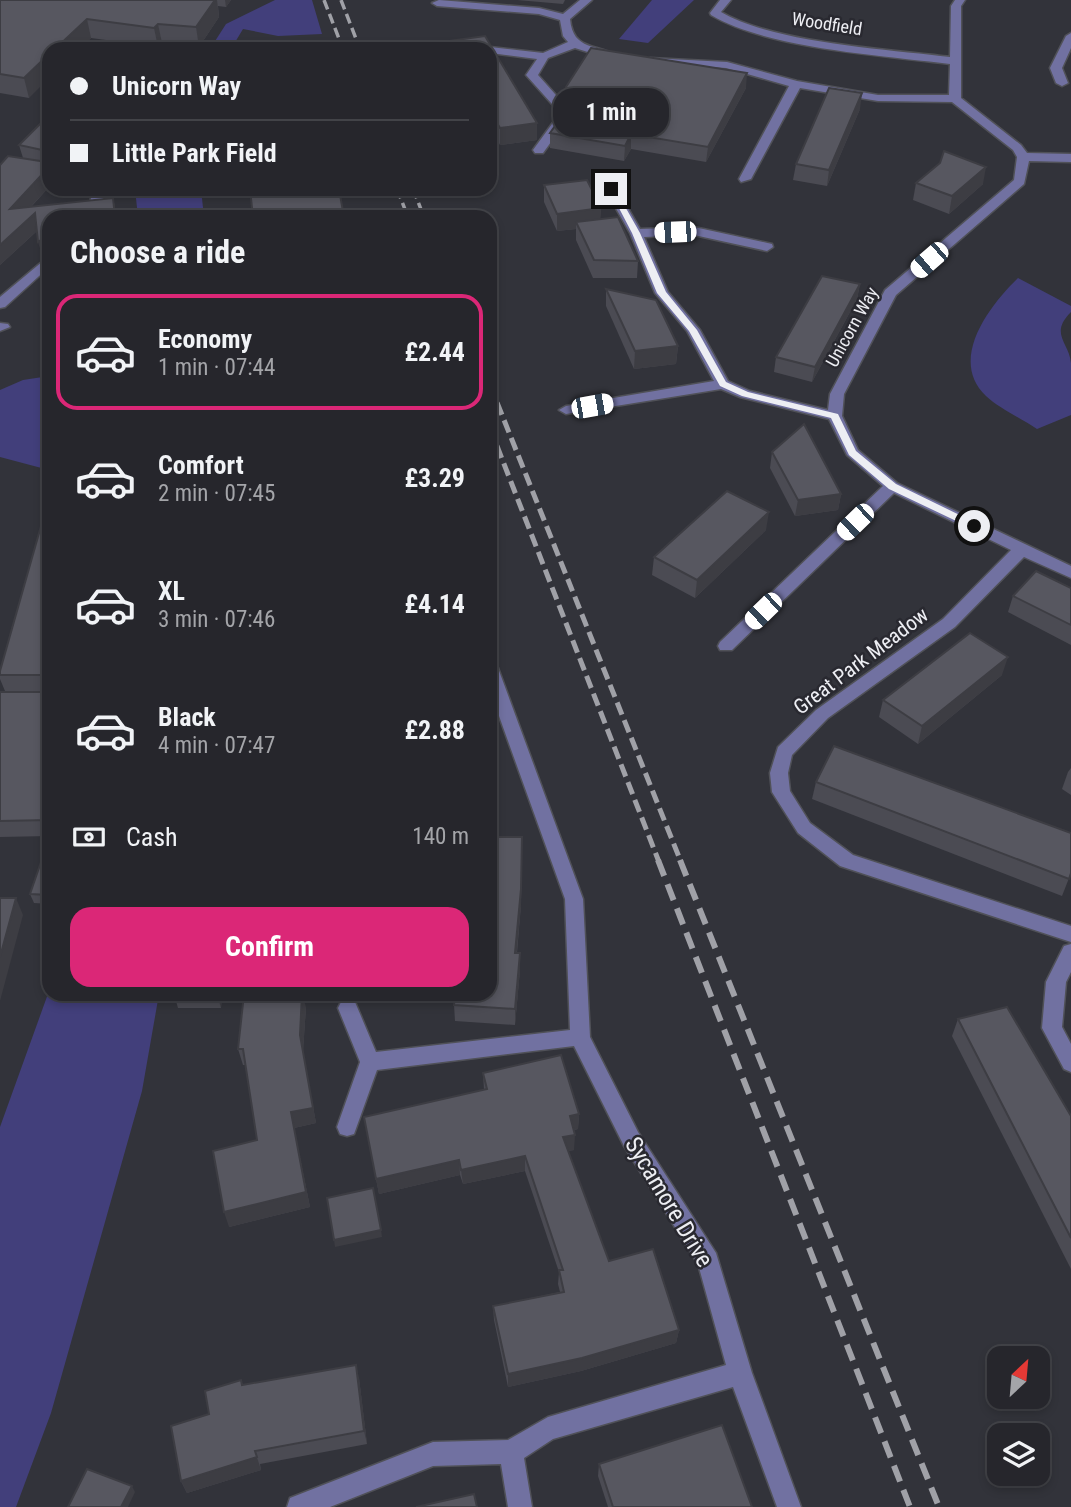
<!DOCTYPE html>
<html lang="en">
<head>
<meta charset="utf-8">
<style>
	:root { --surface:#26262c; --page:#2e2e34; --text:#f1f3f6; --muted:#a4a5a9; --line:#424348; --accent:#db2777 }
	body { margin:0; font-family:"Roboto Condensed",sans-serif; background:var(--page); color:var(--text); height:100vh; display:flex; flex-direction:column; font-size:26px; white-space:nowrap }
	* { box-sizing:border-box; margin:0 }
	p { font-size:23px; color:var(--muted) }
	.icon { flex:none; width:38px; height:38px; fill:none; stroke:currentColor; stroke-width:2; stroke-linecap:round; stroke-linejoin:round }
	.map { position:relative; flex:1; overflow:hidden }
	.sheet { position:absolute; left:42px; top:210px; width:455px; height:791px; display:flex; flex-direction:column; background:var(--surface); border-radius:21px; box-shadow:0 4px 10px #0003,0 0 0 2px var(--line) }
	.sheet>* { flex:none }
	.top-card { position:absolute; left:42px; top:42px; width:455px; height:154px; border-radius:21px; box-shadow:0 4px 10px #0003,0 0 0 2px var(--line); display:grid; align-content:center; height:154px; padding:0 28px; background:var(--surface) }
	.needle { width:46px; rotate:26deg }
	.tools { position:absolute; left:987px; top:1346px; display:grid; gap:14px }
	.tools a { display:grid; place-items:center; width:63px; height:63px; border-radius:14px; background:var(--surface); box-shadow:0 4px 10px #0003,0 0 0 2px var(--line); font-size:35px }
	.end { position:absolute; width:32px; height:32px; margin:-16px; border:9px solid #edeef3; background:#111; box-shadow:0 0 0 4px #111 }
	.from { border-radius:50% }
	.bubble { position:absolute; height:49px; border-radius:21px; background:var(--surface); box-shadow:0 4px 10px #0003,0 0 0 2px var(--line); font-size:23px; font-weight:700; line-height:49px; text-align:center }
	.car { position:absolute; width:21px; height:42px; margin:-21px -10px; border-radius:9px; box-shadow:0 0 5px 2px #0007; background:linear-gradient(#fff 24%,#345 0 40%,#fff 0 76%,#345 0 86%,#fff 0) }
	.top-card b { display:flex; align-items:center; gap:24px; height:66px; font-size:26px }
	.top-card b+b { border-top:2px solid var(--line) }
	.top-card i { width:18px; height:18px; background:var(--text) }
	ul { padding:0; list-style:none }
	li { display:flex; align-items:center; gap:21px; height:116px; margin:0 14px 10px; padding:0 14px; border:4px solid transparent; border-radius:21px }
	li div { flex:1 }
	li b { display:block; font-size:26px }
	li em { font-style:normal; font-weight:700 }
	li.on { border-color:var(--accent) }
	li>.icon { width:63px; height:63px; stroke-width:1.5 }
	h2 { padding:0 28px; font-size:32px; line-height:84px }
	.pay { display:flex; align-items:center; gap:18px; height:77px; padding:0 28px; font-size:26px }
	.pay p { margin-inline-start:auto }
	.action { display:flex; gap:14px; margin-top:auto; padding:14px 28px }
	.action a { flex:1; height:80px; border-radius:21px; background:var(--accent); color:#fff; font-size:28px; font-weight:700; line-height:80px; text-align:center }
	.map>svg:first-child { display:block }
</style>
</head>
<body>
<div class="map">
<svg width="1071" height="1507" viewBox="0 0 1071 1507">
	<rect width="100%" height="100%" fill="#32333a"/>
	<g fill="#423f7b">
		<polygon points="275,0 312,0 322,34 278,36 243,29 231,49 210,49 226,24"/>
		<polygon points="652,0 694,0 648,43 619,39"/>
		<polygon points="135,189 201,189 204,217 138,217"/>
		<path d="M1018,278L1071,306V312C1049,334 1069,342 1071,363C1071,380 1071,398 1071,415L1037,429C1021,418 1000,409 986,396C948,360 989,306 1018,278Z"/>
		<polygon points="49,376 49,470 0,457 0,390 23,380"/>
		<polygon points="49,991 49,994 159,994 142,1091 51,1413 16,1507 0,1507 0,1127"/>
	</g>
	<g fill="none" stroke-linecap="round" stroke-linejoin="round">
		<g stroke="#505158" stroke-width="3">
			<g id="minor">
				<path d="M439,0L539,8L563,14L580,0H592L570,19C573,52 598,43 619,57L613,60L575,48L548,58L538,75L572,113L543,153H535L533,150L560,113L526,75L537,59L490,53V49H485L490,47L543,53L568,42L563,36L560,20L539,14L437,6L432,3Z"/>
				<path d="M720,0H731L721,12C774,43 887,49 950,57L951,6L955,0H965L961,6V98L1021,145L1027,153L1071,154V162L1029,161L1024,184L896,295L844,394L842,416L858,450L897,483L1071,566V578L1024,557L955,627L828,718L792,755L788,773L790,791L810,823L853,855L1071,926V942L840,866L798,833L772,792L770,773L778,747L816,710L943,619L1011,550L894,493L732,650H720L718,646L720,642L883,486L847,455L829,419L740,397L721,389L566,414L559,410L566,406L714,381L687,331L655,293L630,233L605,189L607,186H615L640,229L694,227L772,244L773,247L767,251L694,235L644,237L668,292L700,330L728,381L750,391L828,410L830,394L885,290L1014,180L1017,157L1013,150L952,102L878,101L800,88L751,179L741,182L739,179L789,86L726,68L654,63L650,62V58L727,62L797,81L878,95H949L950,64C882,55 769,49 711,15L710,13Z"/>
				<polygon points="1071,33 1071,48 1062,68 1068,83 1062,86 1056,83 1050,68 1066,36"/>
				<polygon points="90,189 102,189 104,195 99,212 93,216 87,212 92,195"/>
				<polygon points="49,256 49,267 5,307 0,308 0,297"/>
				<polygon points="0,323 8,324 10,327 0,331"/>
				<polygon points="490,662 498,668 583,899 590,1037 638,1132 716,1253 752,1373 801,1507 777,1507 733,1387 553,1439 524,1458 532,1507 508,1507 501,1464 433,1466 330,1507 287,1507 290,1498 433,1442 508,1440 548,1417 726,1365 698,1264 624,1146 574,1046 377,1070 354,1134 347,1136 340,1134 337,1127 360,1062 338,1008 341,1002 348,1000 355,1002 376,1052 570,1030 565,899 490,691"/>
				<polygon points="1071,944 1071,972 1066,982 1062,1027 1071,1044 1071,1072 1064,1069 1042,1028 1046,982 1064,946"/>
			</g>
		</g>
		<use href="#minor" fill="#7171a1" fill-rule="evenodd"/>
		<g stroke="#a0a1a7" stroke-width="3.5" stroke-dasharray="10 5" stroke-linecap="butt">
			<polyline points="324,0 343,49"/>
			<polyline points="341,0 360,49"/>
			<polyline points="397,189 408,217"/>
			<polyline points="413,189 424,217"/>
		</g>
		<g stroke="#a0a1a7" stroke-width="5" stroke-dasharray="13 6" stroke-linecap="butt">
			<polyline points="490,385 681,862"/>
			<polyline points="490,428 659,862"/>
		</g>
		<g stroke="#a0a1a7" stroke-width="6" stroke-dasharray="17 9" stroke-linecap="butt">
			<polyline points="658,860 910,1507"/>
			<polyline points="680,860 939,1507"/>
		</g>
	</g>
	<g fill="#4b4b53">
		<polygon points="0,0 231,0 226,7 218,6 219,17 199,47 162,43 158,47 91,38 79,49 49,49 29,98 0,93"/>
		<polygon points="517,0 565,0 563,4"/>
		<polygon points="485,36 537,123 537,140 500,145 490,128 490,49 450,49 449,41"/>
		<polygon points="566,87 746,88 706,162 631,149 624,161 550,148 550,133 569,107 566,102"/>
		<polygon points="860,109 827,186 793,180 796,164"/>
		<polygon points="49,115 49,187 31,207 113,198 117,217 49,217 49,310 42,257 37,231 0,265 23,158 19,145"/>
		<polygon points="916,183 983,184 949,214 913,200"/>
		<polygon points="544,185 601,208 600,219 638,261 637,278 593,278 576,240 576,229 557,231 544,202"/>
		<polygon points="860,284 857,299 812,382 774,372 776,357"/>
		<polygon points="606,289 678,346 676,364 634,369 606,306"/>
		<polygon points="772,452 841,494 838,510 795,516 770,468"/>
		<polygon points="49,526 49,836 0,837 0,692 46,691 5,691 0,679 0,671"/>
		<polygon points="766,530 695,598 652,575 654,557"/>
		<polygon points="1071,588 1071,645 1008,612 1013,596"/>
		<polygon points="1002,675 918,744 879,717 883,700"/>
		<polygon points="1071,768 1071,795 1062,789 1068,772"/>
		<polygon points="816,782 1071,873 1062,896 812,799"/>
		<polygon points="522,854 521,905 517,953 520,953 520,970 515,1025 455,1021 454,1005"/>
		<polygon points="49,863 49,904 34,903 30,894"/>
		<polygon points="174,994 222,994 221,1008 178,1008"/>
		<polygon points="306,1007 303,1051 316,1123 294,1128 310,1207 229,1227 257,1140 245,1065 243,1065 238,1049"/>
		<polygon points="958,1019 1071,1116 1071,1269 952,1036"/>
		<polygon points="483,1073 579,1114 578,1129 574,1130 574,1150 568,1151 609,1261 679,1330 676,1343 581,1371 508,1387 494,1320 493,1306 560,1292 558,1284 559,1272 525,1171 463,1184 460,1175 379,1194 364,1117 484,1090"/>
		<polygon points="359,1378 367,1444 260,1464 261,1470 187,1493 181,1481 209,1414 241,1380 243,1385"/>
		<polygon points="599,1464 752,1507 608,1507 598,1476"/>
	</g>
	<g fill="#3d3d43">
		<polygon points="215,0 217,0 219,17 199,47 196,27"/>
		<polygon points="225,0 231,0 226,7"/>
		<polygon points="87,19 91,38 79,49 55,49"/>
		<polygon points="158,24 162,43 158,47 154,28"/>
		<polygon points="49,54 49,78 29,98 24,78"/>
		<polygon points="747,73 746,88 706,162 708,147"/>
		<polygon points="862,93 860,109 827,186 829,170"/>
		<polygon points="537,123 537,140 500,145 500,128"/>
		<polygon points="631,134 631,149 624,161 625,146"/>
		<polygon points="49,163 49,187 14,225 10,209"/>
		<polygon points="986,167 983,184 949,214 952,196"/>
		<polygon points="601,208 600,226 576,222 576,229 557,231 557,214"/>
		<polygon points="35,213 39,229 0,265 0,245"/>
		<polygon points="45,237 49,253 43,258 38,242"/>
		<polygon points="860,284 857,299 812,382 815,367"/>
		<polygon points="49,291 49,310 45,295"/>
		<polygon points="678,346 676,364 634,369 635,351"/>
		<polygon points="841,494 838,510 795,516 798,500"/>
		<polygon points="769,512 766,530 695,598 697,580"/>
		<polygon points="1008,657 1002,675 918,744 922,726"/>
		<polygon points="522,854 521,905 515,969 515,953"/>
		<polygon points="16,898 23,915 0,1001 0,957"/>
		<polygon points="520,953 520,970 515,1025 515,1009"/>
		<polygon points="217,994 222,994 221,1008"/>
		<polygon points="302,994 306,1007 303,1051 316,1123 294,1128 310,1207 229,1227 224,1212 291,1112"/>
		<polygon points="579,1114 578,1129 569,1131 570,1116"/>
		<polygon points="575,1135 574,1150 563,1152 563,1137"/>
		<polygon points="525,1156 525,1171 463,1184 461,1170"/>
		<polygon points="459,1160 460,1175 379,1194 376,1179"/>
		<polygon points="381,1230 382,1237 335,1247 334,1240"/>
		<polygon points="679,1330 676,1343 581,1371 508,1387 508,1374"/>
		<polygon points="356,1365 359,1378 367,1444 364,1431"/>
		<polygon points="255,1451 261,1470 187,1493 181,1481"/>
		<polygon points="132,1486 135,1492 128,1507 121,1507"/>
	</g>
	<g fill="#575760" stroke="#3d3d43" stroke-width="2">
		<polygon points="0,0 215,0 196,27 158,24 154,28 87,19 55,49 49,49 49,54 24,78 0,74"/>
		<polygon points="485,36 537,123 500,128 490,111 490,49 454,49 449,41"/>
		<polygon points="591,48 747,73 708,147 631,134 625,146 550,133 574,99 566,87"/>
		<polygon points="829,88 862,93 829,170 796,164"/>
		<polygon points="49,115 49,163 46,167 49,167 10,209 113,198 115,217 49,217 49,291 45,295 41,258 48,251 48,240 45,237 38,242 35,213 0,245 0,165 8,156 47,162 47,151 19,145"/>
		<polygon points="944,151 986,167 952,196 916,183 940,163"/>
		<polygon points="587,180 601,208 557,214 544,185"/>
		<polygon points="250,189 339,189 344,217 253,217"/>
		<polygon points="618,217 638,261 594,260 576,222"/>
		<polygon points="822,276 860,284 815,367 776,357"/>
		<polygon points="606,289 656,300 678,346 635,351"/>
		<polygon points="804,424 841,494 798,500 772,452"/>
		<polygon points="727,491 769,512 697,580 654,557"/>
		<polygon points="41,526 49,526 49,820 0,821 0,692 46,692 46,678 44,675 0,675 0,671"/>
		<polygon points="1036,571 1071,588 1071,625 1013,596"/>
		<polygon points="970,633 1008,657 922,726 883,700"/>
		<polygon points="834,746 1071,833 1071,873 1069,879 816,782"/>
		<polygon points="490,837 522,837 521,889 515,953 520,953 515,1009 454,1005 455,994 490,994"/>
		<polygon points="41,862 49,863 49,895 30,894"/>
		<polygon points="0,898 16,898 0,957"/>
		<polygon points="244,994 302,994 300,1035 313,1108 291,1112 306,1192 224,1212 213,1151 257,1140 243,1049 238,1049"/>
		<polygon points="1007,1007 1071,1116 1071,1238 958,1019"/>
		<polygon points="561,1055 579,1114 570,1116 575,1135 563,1137 609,1261 653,1249 679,1330 582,1358 508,1374 493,1306 564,1292 559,1270 563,1270 525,1156 461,1170 459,1160 376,1179 364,1117 487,1089 483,1073"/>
		<polygon points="373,1188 381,1230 334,1240 327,1198"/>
		<polygon points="356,1365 364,1431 255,1451 257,1457 181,1481 171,1426 209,1414 205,1391 241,1380 242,1385"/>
		<polygon points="722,1425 752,1507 613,1507 599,1464"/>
		<polygon points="87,1469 132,1486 121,1507 68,1507"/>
		<polygon points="474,1494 477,1507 416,1507"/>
	</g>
	<polygon fill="#edeef3" points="608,187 614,187 640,233 666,292 697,330 726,382 748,392 838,414 856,451 896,484 978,524 978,528 971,528 889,489 849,455 831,418 742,396 720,386 689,331 657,293 632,233"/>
	<g text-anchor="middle" stroke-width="5" stroke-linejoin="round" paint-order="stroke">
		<g font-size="18" fill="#edeef3" stroke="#292930">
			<text transform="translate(827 24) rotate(9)" y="6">Woodfield</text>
			<text transform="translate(852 327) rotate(-61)" y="6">Unicorn Way</text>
		</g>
		<g font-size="21" fill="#edeef3" stroke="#292930">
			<text transform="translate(861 661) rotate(-37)" y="7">Great Park Meadow</text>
		</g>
		<g font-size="24" fill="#edeef3" stroke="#292930">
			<text transform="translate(669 1202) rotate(59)" y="8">Sycamore Drive</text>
		</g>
	</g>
</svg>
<div class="tools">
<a><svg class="needle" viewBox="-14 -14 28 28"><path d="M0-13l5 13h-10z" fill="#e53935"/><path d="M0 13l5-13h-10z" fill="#a4a5a9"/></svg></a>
<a><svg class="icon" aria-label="layers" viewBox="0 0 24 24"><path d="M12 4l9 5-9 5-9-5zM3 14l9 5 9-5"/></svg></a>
</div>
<i class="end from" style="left:974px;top:526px"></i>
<i class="end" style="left:611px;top:189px"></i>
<div class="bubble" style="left:553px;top:88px;width:116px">1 min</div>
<i class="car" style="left:675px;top:232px;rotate:268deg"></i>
<i class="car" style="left:929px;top:260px;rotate:229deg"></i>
<i class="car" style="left:592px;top:406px;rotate:80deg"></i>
<i class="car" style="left:855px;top:522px;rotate:226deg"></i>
<i class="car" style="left:763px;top:611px;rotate:226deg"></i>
<div class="top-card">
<b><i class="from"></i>Unicorn Way</b>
<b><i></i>Little Park Field</b>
</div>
<section class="sheet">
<h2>Choose a ride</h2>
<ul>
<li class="on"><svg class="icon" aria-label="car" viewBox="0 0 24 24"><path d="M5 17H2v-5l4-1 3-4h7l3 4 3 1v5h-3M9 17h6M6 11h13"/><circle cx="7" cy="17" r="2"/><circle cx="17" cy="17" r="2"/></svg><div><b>Economy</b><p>1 min · 07:44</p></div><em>£2.44</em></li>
<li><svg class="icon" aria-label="car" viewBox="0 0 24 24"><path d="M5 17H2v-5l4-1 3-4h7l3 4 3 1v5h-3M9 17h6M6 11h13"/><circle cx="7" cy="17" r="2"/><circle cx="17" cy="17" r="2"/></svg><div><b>Comfort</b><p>2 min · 07:45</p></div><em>£3.29</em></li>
<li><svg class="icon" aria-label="car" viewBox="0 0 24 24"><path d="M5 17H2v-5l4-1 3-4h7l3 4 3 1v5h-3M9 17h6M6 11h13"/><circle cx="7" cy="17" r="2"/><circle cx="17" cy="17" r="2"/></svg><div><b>XL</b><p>3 min · 07:46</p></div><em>£4.14</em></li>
<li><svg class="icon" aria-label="car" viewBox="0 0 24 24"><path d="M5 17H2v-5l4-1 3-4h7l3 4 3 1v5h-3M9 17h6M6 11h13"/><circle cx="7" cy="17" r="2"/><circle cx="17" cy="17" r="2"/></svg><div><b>Black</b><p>4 min · 07:47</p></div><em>£2.88</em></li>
</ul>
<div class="pay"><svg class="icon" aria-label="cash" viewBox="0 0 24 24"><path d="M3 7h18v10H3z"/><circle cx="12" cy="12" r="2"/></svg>Cash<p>140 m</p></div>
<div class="action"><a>Confirm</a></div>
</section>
</div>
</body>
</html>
